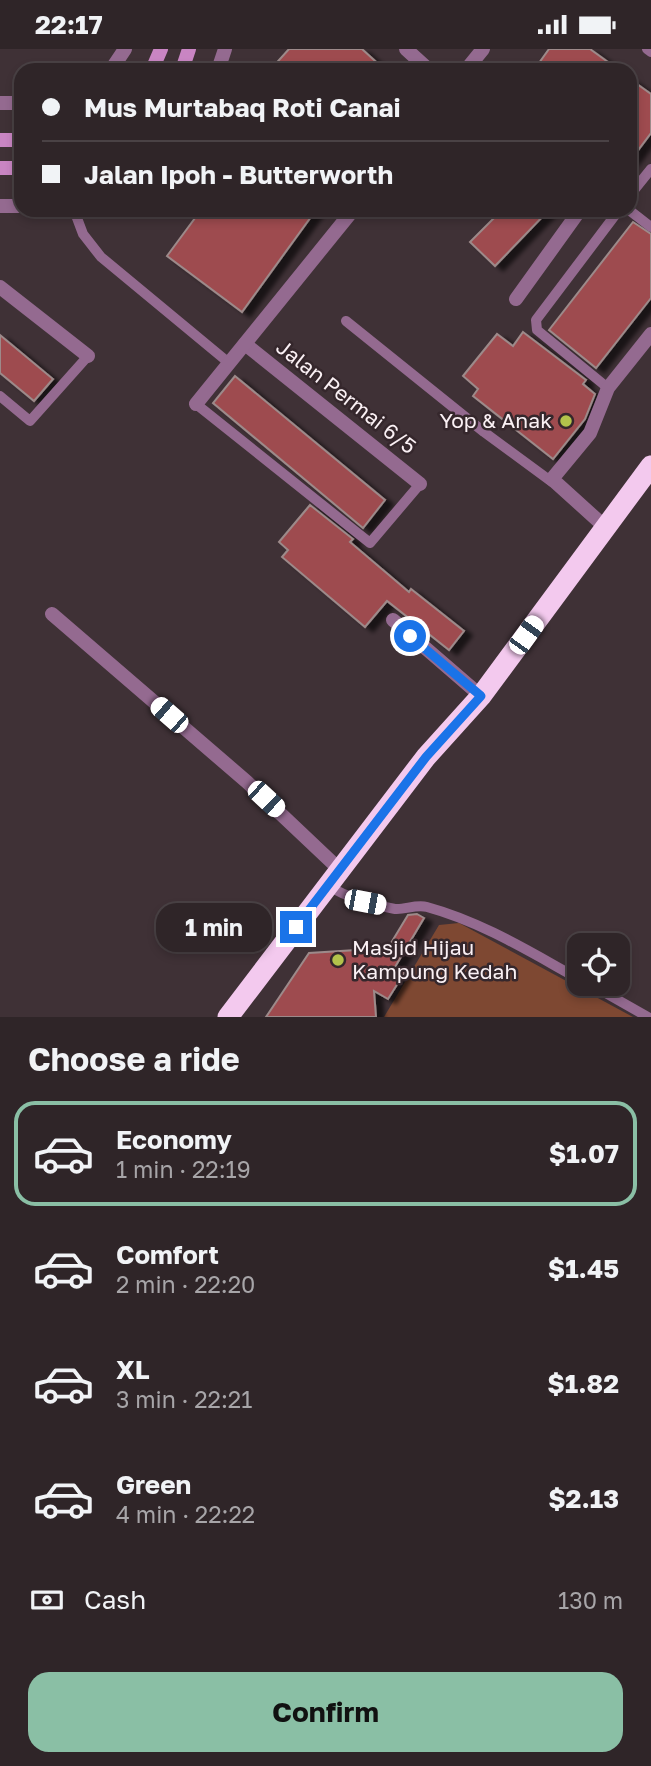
<!DOCTYPE html>
<html lang="en">
<head>
<meta charset="utf-8">
<style>
	:root { --surface:#2f2528; --page:#3b3134; --text:#f1f3f6; --muted:#a7a5a8; --line:#4a4245; --accent:#8abfa5 }
	body { margin:0; font-family:"Golos Text",sans-serif; background:var(--page); color:var(--text); height:100vh; display:flex; flex-direction:column; font-size:26px; white-space:nowrap }
	* { box-sizing:border-box; margin:0 }
	p { font-size:23px; color:var(--muted) }
	.icon { flex:none; width:38px; height:38px; fill:none; stroke:currentColor; stroke-width:2; stroke-linecap:round; stroke-linejoin:round }
	.map { position:relative; height:968px; overflow:hidden }
	.side { display:flex; flex-direction:column; background:var(--surface); flex:1 }
	.side>* { flex:none }
	.top-card { position:absolute; left:14px; top:14px; width:623px; height:154px; border-radius:21px; box-shadow:0 4px 10px #0003,0 0 0 2px var(--line); display:grid; align-content:center; height:154px; padding:0 28px; background:var(--surface) }
	.tools { position:absolute; left:567px; top:884px; display:grid; gap:14px }
	.tools a { display:grid; place-items:center; width:63px; height:63px; border-radius:14px; background:var(--surface); box-shadow:0 4px 10px #0003,0 0 0 2px var(--line); font-size:35px }
	.end { position:absolute; width:32px; height:32px; margin:-16px; border:9px solid #1a73e8; background:#fff; box-shadow:0 0 0 4px #fff }
	.from { border-radius:50% }
	.bubble { position:absolute; height:49px; border-radius:21px; background:var(--surface); box-shadow:0 4px 10px #0003,0 0 0 2px var(--line); font-size:23px; font-weight:700; line-height:49px; text-align:center }
	.car { position:absolute; width:21px; height:42px; margin:-21px -10px; border-radius:9px; box-shadow:0 0 5px 2px #0007; background:linear-gradient(#fff 24%,#345 0 40%,#fff 0 76%,#345 0 86%,#fff 0) }
	.top-card b { display:flex; align-items:center; gap:24px; height:66px; font-size:26px }
	.top-card b+b { border-top:2px solid var(--line) }
	.top-card i { width:18px; height:18px; background:var(--text) }
	ul { padding:0; list-style:none }
	li { display:flex; align-items:center; gap:21px; height:105px; margin:0 14px 10px; padding:0 14px; border:4px solid transparent; border-radius:21px }
	li div { flex:1 }
	li b { display:block; font-size:26px }
	li em { font-style:normal; font-weight:700 }
	li.current { border-color:var(--accent) }
	li>.icon { width:63px; height:63px; stroke-width:1.5 }
	h2 { padding:0 28px; font-size:32px; line-height:84px }
	.pay { display:flex; align-items:center; gap:18px; height:77px; padding:0 28px; font-size:26px }
	.pay p { margin-inline-start:auto }
	.cta { display:flex; gap:14px; margin-top:auto; padding:14px 28px }
	.cta a { flex:1; height:80px; border-radius:21px; background:var(--accent); color:#111; font-size:28px; font-weight:700; line-height:80px; text-align:center }
	.status { display:flex; justify-content:space-between; align-items:center; height:49px; padding:0 35px; background:var(--surface); direction:ltr }
	.status svg { height:19px; fill:currentColor }
	.map>svg:first-child { display:block }
</style>
</head>
<body>
<div class="status"><b>22:17</b><svg viewBox="0 0 49 12"><path d="M0 12V9h3v3zM5 12V6h3v6zM10 12V3h3v9zM15 12V0h3v12zM26 1h20v11H26zM47 4h2v5h-2z"/></svg></div>
<div class="map">
<svg width="651" height="968" viewBox="0 0 651 968">
	<defs>
		<filter id="shadow"><feDropShadow dx="8" dy="4.5" stdDeviation="2" flood-color="#0009"/></filter>
	</defs>
	<rect width="100%" height="100%" fill="#3f3136"/>
	<polygon fill="#7e4832" points="459,874 633,968 384,968 439,876"/>
	<g fill="#9e4c50" stroke="#9d8a8a" stroke-width="2" filter="url(#shadow)">
		<polygon points="289,0 362,0 385,21 270,21"/>
		<polygon points="549,0 590,0 619,21 534,21"/>
		<polygon points="630,30 651,45 651,84 630,112"/>
		<polygon points="201,161 316,161 242,263 167,207"/>
		<polygon points="502,161 549,161 495,217 470,193"/>
		<polygon points="633,173 651,185 651,249 596,319 549,281"/>
		<polygon points="523,283 586,331 583,335 595,345 585,370 553,410 473,347 478,340 463,327 497,285 513,297"/>
		<polygon points="0,286 53,330 34,352 0,324"/>
		<polygon points="235,327 385,451 363,479 213,354"/>
		<polygon points="310,456 353,490 350,493 409,543 411,540 464,582 449,601 387,552 365,578 282,508 288,501 279,493"/>
		<polygon points="417,865 424,869 395,918 405,923 388,950 374,942 376,968 266,968 309,904 388,899 408,866"/>
	</g>
	<g fill="none" stroke-linecap="round" stroke-linejoin="round">
		<g stroke="#946a90" stroke-width="10">
			<polyline points="647,0 651,3"/>
			<polyline points="630,146 651,120"/>
			<polyline points="74,161 83,185 101,208 229,314"/>
			<polyline points="629,161 651,178"/>
			<polyline points="346,272 484,383 552,433"/>
			<polyline points="608,339 537,281 536,271 619,161"/>
			<polyline points="0,347 30,372 88,307"/>
			<polyline points="196,355 370,494 420,435"/>
			<path d="M328,837C349,849 371,856 395,860C405,861 416,855 427,858C482,873 530,903 579,930"/>
			<polyline points="588,934 648,968"/>
		</g>
		<g stroke="#946a90" stroke-width="14">
			<polyline points="406,0 429,21"/>
			<polyline points="111,21 125,0"/>
			<polyline points="218,21 225,0"/>
			<polyline points="466,21 483,0"/>
			<polyline points="0,54 21,54"/>
			<polyline points="0,157 21,157"/>
			<polyline points="0,238 88,307"/>
			<polyline points="516,250 580,161"/>
			<polyline points="245,295 420,435"/>
			<polyline points="196,355 353,161"/>
			<polyline points="604,477 552,430 590,384 608,339 651,285"/>
			<polyline points="52,565 247,733 339,820"/>
			<polyline points="393,571 481,647"/>
		</g>
		<g stroke="#c985c3" stroke-width="14">
			<polyline points="152,21 161,0"/>
			<polyline points="182,21 189,0"/>
			<polyline points="0,91 21,91"/>
			<polyline points="0,119 21,119"/>
		</g>
		<polyline stroke="#f3c9ee" stroke-width="21" points="228,968 426,708 481,647 651,417"/>
	</g>
	<g fill="none" stroke-linecap="round" stroke-linejoin="round">
		<polyline stroke="#1a73e8" stroke-width="9" points="296,878 426,708 481,647 410,587"/>
	</g>
	<g fill="#b3c24b" stroke="#35272c" stroke-width="2.5">
		<circle cx="566" cy="372" r="7"/>
		<circle cx="338" cy="911" r="7"/>
	</g>
	<g text-anchor="middle" stroke-width="5" stroke-linejoin="round" paint-order="stroke">
		<g font-size="21" fill="#faf0f4" stroke="#35272c">
			<text transform="translate(346 348) rotate(38)" y="7">Jalan Permai 6/5</text>
		</g>
		<g font-size="21" fill="#faf0f4" stroke="#35272c" text-anchor="end">
			<text x="552" y="379">Yop &amp; Anak</text>
			<text x="352" y="906" text-anchor="start">Masjid Hijau<tspan x="352" dy="24">Kampung Kedah</tspan></text>
		</g>
	</g>
</svg>
<div class="tools">
<a><svg class="icon" aria-label="locate" viewBox="0 0 24 24"><circle cx="12" cy="12" r="6"/><path d="M12 2v4M12 18v4M2 12h4M18 12h4"/></svg></a>
</div>
<i class="end from" style="left:410px;top:587px"></i>
<i class="end" style="left:296px;top:878px"></i>
<div class="bubble" style="left:156px;top:854px;width:116px">1 min</div>
<i class="car" style="left:526px;top:586px;rotate:36deg"></i>
<i class="car" style="left:169px;top:666px;rotate:311deg"></i>
<i class="car" style="left:266px;top:750px;rotate:133deg"></i>
<i class="car" style="left:365px;top:853px;rotate:101deg"></i>
<div class="top-card">
<b><i class="from"></i>Mus Murtabaq Roti Canai</b>
<b><i></i>Jalan Ipoh - Butterworth</b>
</div>
</div>
<section class="side">
<h2>Choose a ride</h2>
<ul>
<li class="current"><svg class="icon" aria-label="car" viewBox="0 0 24 24"><path d="M5 17H2v-5l4-1 3-4h7l3 4 3 1v5h-3M9 17h6M6 11h13"/><circle cx="7" cy="17" r="2"/><circle cx="17" cy="17" r="2"/></svg><div><b>Economy</b><p>1 min · 22:19</p></div><em>$1.07</em></li>
<li><svg class="icon" aria-label="car" viewBox="0 0 24 24"><path d="M5 17H2v-5l4-1 3-4h7l3 4 3 1v5h-3M9 17h6M6 11h13"/><circle cx="7" cy="17" r="2"/><circle cx="17" cy="17" r="2"/></svg><div><b>Comfort</b><p>2 min · 22:20</p></div><em>$1.45</em></li>
<li><svg class="icon" aria-label="car" viewBox="0 0 24 24"><path d="M5 17H2v-5l4-1 3-4h7l3 4 3 1v5h-3M9 17h6M6 11h13"/><circle cx="7" cy="17" r="2"/><circle cx="17" cy="17" r="2"/></svg><div><b>XL</b><p>3 min · 22:21</p></div><em>$1.82</em></li>
<li><svg class="icon" aria-label="car" viewBox="0 0 24 24"><path d="M5 17H2v-5l4-1 3-4h7l3 4 3 1v5h-3M9 17h6M6 11h13"/><circle cx="7" cy="17" r="2"/><circle cx="17" cy="17" r="2"/></svg><div><b>Green</b><p>4 min · 22:22</p></div><em>$2.13</em></li>
</ul>
<div class="pay"><svg class="icon" aria-label="cash" viewBox="0 0 24 24"><path d="M3 7h18v10H3z"/><circle cx="12" cy="12" r="2"/></svg>Cash<p>130 m</p></div>
<div class="cta"><a>Confirm</a></div>
</section>
</body>
</html>
